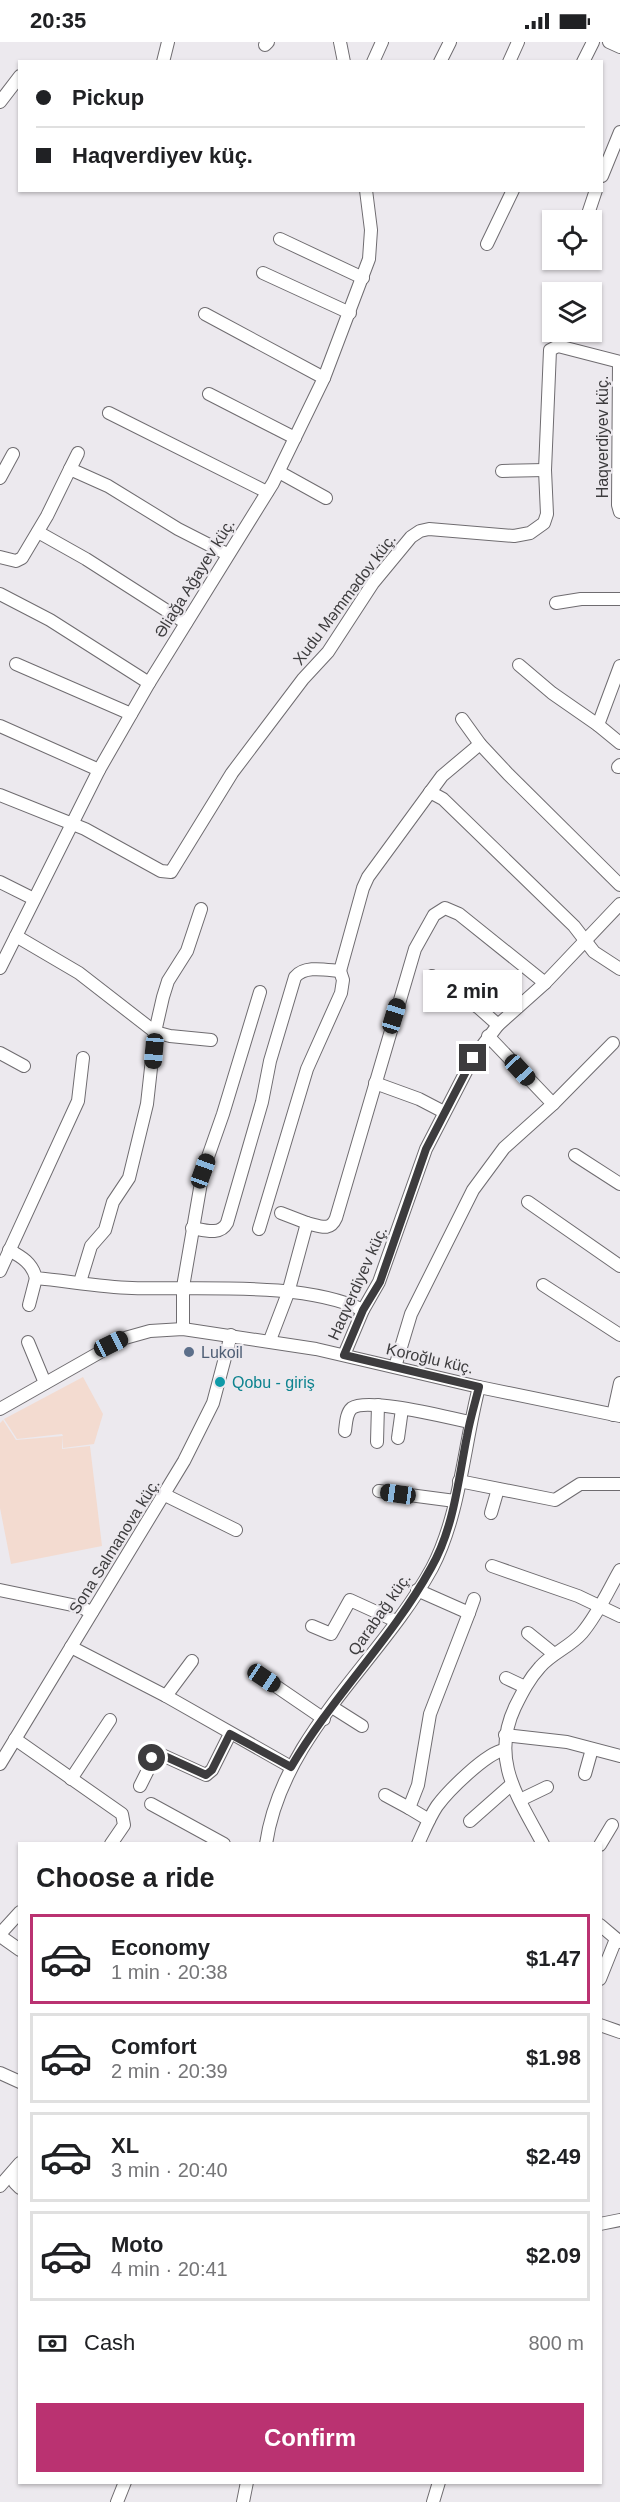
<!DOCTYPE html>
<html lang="en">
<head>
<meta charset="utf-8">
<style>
	:root { --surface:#fff; --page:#f2f2f2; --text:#202124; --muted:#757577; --line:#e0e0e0; --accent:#ba3271 }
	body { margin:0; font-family:Helvetica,sans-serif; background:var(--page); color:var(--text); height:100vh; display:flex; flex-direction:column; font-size:22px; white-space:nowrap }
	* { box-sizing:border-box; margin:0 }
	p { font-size:20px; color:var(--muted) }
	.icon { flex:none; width:33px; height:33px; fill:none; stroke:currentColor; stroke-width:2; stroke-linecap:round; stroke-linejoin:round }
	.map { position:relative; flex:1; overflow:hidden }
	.panel { position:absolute; left:18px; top:1800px; width:584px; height:642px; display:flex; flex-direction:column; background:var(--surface); border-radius:0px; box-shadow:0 2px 4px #0004 }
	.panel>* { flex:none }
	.banner { position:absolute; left:18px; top:18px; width:585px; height:132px; border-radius:0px; box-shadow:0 2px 4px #0004; display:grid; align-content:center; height:132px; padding:0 18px; background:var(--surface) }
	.buttons { position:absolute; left:542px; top:168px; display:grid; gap:12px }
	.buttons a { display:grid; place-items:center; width:60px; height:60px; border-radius:0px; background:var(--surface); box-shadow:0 2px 4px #0004; font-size:30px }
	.end { position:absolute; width:27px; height:27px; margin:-14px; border:8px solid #3d3c3e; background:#fff; box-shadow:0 0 0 3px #fff }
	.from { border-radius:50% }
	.bubble { position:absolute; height:42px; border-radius:0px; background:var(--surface); box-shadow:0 2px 4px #0004; font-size:20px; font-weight:700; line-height:42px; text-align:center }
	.car { position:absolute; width:18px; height:36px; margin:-18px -9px; border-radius:8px; box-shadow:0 0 4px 2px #0007; background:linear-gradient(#222 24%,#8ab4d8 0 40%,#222 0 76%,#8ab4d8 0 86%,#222 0) }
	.banner b { display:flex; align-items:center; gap:21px; height:57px; font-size:22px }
	.banner b+b { border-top:2px solid var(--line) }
	.banner i { width:15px; height:15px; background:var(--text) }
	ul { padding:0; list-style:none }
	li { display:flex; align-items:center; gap:18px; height:90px; margin:0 12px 9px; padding:0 6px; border:3px solid var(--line); border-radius:0px }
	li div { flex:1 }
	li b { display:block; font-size:22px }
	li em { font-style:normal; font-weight:700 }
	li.on { border-color:var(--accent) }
	li>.icon { width:54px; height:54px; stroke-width:1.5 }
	h2 { padding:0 18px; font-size:27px; line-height:72px }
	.pay { display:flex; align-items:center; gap:15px; height:66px; padding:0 18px; font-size:22px }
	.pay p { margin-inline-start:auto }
	.cta { display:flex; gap:12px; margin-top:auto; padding:12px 18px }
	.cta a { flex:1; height:69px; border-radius:0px; background:var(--accent); color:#fff; font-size:24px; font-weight:700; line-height:69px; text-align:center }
	.status { display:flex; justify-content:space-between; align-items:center; height:42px; padding:0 30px; background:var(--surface); direction:ltr }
	.status svg { height:16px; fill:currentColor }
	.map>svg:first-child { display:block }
</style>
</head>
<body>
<div class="status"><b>20:35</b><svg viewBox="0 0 49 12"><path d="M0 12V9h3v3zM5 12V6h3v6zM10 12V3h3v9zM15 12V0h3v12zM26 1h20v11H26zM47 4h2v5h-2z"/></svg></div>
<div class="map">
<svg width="620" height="2460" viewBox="0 0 620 2460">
	<rect width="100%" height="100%" fill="#ece9ee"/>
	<polygon fill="#f3dbd0" points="83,1335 103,1372 94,1402 63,1406 62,1394 62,1407 90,1404 102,1504 11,1522 0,1466 0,1381 3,1378 16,1398 63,1394 62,1392 17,1397 4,1377"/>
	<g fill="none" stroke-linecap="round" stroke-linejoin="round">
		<g stroke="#6f6c70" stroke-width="14">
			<g id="minor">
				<polyline points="340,0 344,20"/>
				<polyline points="609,0 620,5"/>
				<polyline points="265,3 268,0"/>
				<polyline points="163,20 168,0"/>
				<polyline points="373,20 382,0"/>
				<polyline points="440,20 450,0"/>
				<polyline points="509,20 518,0"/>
				<polyline points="583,20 593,0"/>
				<polyline points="0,60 20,34"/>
				<polyline points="602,134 620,90"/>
				<polyline points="586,178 596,148"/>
				<polyline points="280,197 363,236"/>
				<polyline points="487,202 513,148"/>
				<polyline points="572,219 573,218"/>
				<polyline points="263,231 350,271"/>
				<polyline points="205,272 324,336"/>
				<polyline points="619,320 618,463 620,470"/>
				<polyline points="209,352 295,396"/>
				<polyline points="109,371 267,450"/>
				<polyline points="70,427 78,411"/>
				<polyline points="502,429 545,428"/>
				<polyline points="279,430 326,456"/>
				<polyline points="0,436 13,412"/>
				<polyline points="38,490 86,517 186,581"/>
				<polyline points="0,515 16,519 22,516 47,474 70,427 108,444 178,487 227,512"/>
				<polyline points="0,552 50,578 149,641"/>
				<polyline points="556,561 581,557 620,557"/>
				<polyline points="16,622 131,672"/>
				<polyline points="519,623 552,651 598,683"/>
				<polyline points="620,624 598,683 620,701"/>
				<polyline points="462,677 480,702 508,732 620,843"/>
				<polyline points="0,684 99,728"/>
				<polyline points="618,725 620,723"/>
				<polyline points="430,750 443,757 574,884 594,910 620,927"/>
				<polyline points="0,753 85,787 161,829 171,830 232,731 303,637 328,610 373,541 411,495 420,489 429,487 514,494 530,491 544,481 547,472 545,428 550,308 558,304 620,320"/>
				<polyline points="0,840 34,857"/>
				<polyline points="16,894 79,931 155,990 170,994 211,998"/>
				<polyline points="0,926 99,728 149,641 273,441 324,336 369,217 371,188 366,148"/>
				<polyline points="432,934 479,966 498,983"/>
				<polyline points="488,994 553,1062"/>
				<polyline points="0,1011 24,1024"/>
				<polyline points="375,1041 419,1057 444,1070"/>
				<polyline points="575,1113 620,1142"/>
				<polyline points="528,1160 620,1224"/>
				<polyline points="281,1171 307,1181"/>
				<path d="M192,1186C204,1188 220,1194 227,1181L262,1060L270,1019L295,935C305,923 326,928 340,929L363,846L368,835L442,734L480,702"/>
				<polyline points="259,1187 307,1027 341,951 343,938 340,929"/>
				<path d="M9,1208C22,1215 32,1221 36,1236C68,1239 100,1245 132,1246C200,1248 302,1239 363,1268"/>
				<polyline points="0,1229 78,1059 83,1016"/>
				<polyline points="80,1240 91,1204 105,1188 113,1160 129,1136 147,1062 155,990 163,955 168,939 187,909 201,867"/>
				<polyline points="543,1243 620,1293"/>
				<polyline points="29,1263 36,1236"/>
				<polyline points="183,1287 183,1245 203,1129 223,1072 260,950"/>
				<path d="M270,1298L288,1251L307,1181C320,1184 330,1190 336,1176L415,907L434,873L445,866L459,872L545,941"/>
				<polyline points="28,1300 45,1341"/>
				<polyline points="344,1313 363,1268 379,1240 426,1107 473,1016 498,983 545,941 620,862"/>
				<polyline points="395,1325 411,1272 473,1148 504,1106 553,1062 613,1001"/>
				<polyline points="0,1367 125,1296 150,1289 183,1287 316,1307 479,1345 620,1374"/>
				<polyline points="613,1373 620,1341"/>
				<path d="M345,1389C346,1382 346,1371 352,1366C368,1355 449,1376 470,1380"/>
				<polyline points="398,1396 402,1367"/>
				<polyline points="377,1400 378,1363"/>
				<polyline points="459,1439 555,1458 580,1442 620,1442"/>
				<polyline points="379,1449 455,1459"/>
				<polyline points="165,1453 236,1488"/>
				<polyline points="491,1471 498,1447"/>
				<polyline points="492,1524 578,1554 620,1574"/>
				<polyline points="0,1548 77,1564 92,1570"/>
				<polyline points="417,1548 469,1571 430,1672 418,1743 409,1766 429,1778"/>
				<polyline points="469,1571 474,1557"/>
				<polyline points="312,1584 331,1592 350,1558 396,1579"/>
				<polyline points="528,1591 554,1612"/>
				<polyline points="71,1605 166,1654 291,1725"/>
				<polyline points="264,1636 324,1677"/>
				<polyline points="506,1636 525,1645"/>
				<polyline points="166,1654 192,1619"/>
				<polyline points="332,1665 362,1684"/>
				<polyline points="505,1693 567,1700 620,1714"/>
				<polyline points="15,1697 122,1772 124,1783 111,1802"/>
				<polyline points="0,1722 184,1419 213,1361 231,1293"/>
				<polyline points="585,1732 592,1707"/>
				<polyline points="71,1737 110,1678"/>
				<polyline points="140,1744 156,1712 160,1712 206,1733 212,1728 230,1692"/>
				<polyline points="385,1753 409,1766"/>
				<polyline points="520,1758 547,1745"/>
				<polyline points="151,1762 224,1802"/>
				<polyline points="470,1779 512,1742"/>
				<path d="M266,1802C282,1693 381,1619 432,1526C460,1473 464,1403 479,1345"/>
				<path d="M418,1802C424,1789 429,1776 437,1764C448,1749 486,1711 504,1708"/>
				<path d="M543,1802C518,1755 490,1718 515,1665C522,1651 529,1637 540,1625C552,1611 570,1605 582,1591C598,1572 608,1549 620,1528"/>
				<polyline points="600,1803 612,1783"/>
				<polyline points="600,1883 620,1900"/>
				<polyline points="0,1892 20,1870"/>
				<polyline points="0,1894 20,1908"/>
				<polyline points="600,1937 616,1897"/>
				<polyline points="600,1983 620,1990"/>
				<polyline points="0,2031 20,2040"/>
				<polyline points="20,2132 15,2141 20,2146"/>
				<polyline points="0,2144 20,2121"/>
				<polyline points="600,2182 620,2178"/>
				<polyline points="117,2460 125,2440"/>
				<polyline points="243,2460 247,2440"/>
				<polyline points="433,2460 439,2440"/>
			</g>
		</g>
		<use href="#minor" stroke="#fff" stroke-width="12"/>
	</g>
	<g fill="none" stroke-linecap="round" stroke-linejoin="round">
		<path stroke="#3d3c3e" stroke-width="8" d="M152,1716L156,1712H160L206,1733L212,1728L230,1692L291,1725C332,1655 392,1597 431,1526C454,1486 458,1439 467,1394C470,1377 475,1361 479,1345L344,1313L363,1268L380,1240L426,1107L473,1016"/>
	</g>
	<circle fill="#5c6f8a" stroke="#ece9ee" stroke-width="2" cx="189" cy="1310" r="6"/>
	<circle fill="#0f9aa8" stroke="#ece9ee" stroke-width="2" cx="220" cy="1340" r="6"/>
	<g text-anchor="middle" stroke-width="4.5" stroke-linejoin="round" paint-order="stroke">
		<g font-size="16" fill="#3d3c3e" stroke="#ece9ee">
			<text transform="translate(602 395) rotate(-90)" y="6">Haqverdiyev küç.</text>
			<text transform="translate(194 536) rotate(-58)" y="6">Əliağa Ağayev küç.</text>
			<text transform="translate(344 557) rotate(-53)" y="6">Xudu Məmmədov küç.</text>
			<text transform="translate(357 1241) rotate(-66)" y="6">Haqverdiyev küç.</text>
			<text transform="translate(430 1316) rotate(13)" y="6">Koroğlu küç.</text>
			<text transform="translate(114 1504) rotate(-58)" y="6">Sona Salmanova küç.</text>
			<text transform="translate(379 1572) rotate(-55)" y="6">Qarabağ küç.</text>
		</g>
		<g font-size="16" fill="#4e5e75" stroke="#ece9ee" text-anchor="start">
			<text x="201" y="1316">Lukoil</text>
		</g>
		<g font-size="16" fill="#0d838f" stroke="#ece9ee" text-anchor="start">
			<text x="232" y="1346">Qobu - giriş</text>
		</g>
	</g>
</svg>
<div class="buttons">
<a><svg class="icon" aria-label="locate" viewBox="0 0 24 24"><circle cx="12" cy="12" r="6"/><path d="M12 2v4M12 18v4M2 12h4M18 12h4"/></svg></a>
<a><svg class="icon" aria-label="layers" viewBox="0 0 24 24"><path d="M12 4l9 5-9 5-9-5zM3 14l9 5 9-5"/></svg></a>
</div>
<i class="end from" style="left:152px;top:1716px"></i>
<i class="end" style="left:473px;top:1016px"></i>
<div class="bubble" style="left:423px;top:928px;width:99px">2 min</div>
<i class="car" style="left:394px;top:974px;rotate:17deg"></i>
<i class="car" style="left:154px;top:1009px;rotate:185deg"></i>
<i class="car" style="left:520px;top:1028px;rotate:137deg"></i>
<i class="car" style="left:203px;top:1129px;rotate:20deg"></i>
<i class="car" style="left:111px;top:1302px;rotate:64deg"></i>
<i class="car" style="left:398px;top:1452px;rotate:278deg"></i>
<i class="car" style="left:264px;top:1636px;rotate:124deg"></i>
<div class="banner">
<b><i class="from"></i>Pickup</b>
<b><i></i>Haqverdiyev küç.</b>
</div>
<section class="panel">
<h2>Choose a ride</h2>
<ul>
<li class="on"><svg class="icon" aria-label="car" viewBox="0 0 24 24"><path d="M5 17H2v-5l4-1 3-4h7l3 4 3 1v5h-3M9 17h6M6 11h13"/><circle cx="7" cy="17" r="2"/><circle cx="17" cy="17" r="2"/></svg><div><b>Economy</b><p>1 min · 20:38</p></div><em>$1.47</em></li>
<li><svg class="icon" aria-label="car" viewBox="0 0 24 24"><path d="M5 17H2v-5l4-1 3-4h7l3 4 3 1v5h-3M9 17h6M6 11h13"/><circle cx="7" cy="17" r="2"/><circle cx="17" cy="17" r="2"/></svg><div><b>Comfort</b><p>2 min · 20:39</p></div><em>$1.98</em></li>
<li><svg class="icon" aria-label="car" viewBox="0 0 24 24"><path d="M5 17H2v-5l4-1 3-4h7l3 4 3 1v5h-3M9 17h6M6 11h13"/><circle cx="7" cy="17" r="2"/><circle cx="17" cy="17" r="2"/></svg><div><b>XL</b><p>3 min · 20:40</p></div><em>$2.49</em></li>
<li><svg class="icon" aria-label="car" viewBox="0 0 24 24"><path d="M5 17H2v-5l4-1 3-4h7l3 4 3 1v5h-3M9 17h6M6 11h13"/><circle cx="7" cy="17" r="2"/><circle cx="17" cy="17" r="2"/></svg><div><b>Moto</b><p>4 min · 20:41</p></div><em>$2.09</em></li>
</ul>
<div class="pay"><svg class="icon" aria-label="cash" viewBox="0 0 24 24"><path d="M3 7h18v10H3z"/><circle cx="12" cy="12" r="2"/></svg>Cash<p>800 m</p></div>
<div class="cta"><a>Confirm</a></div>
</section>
</div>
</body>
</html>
